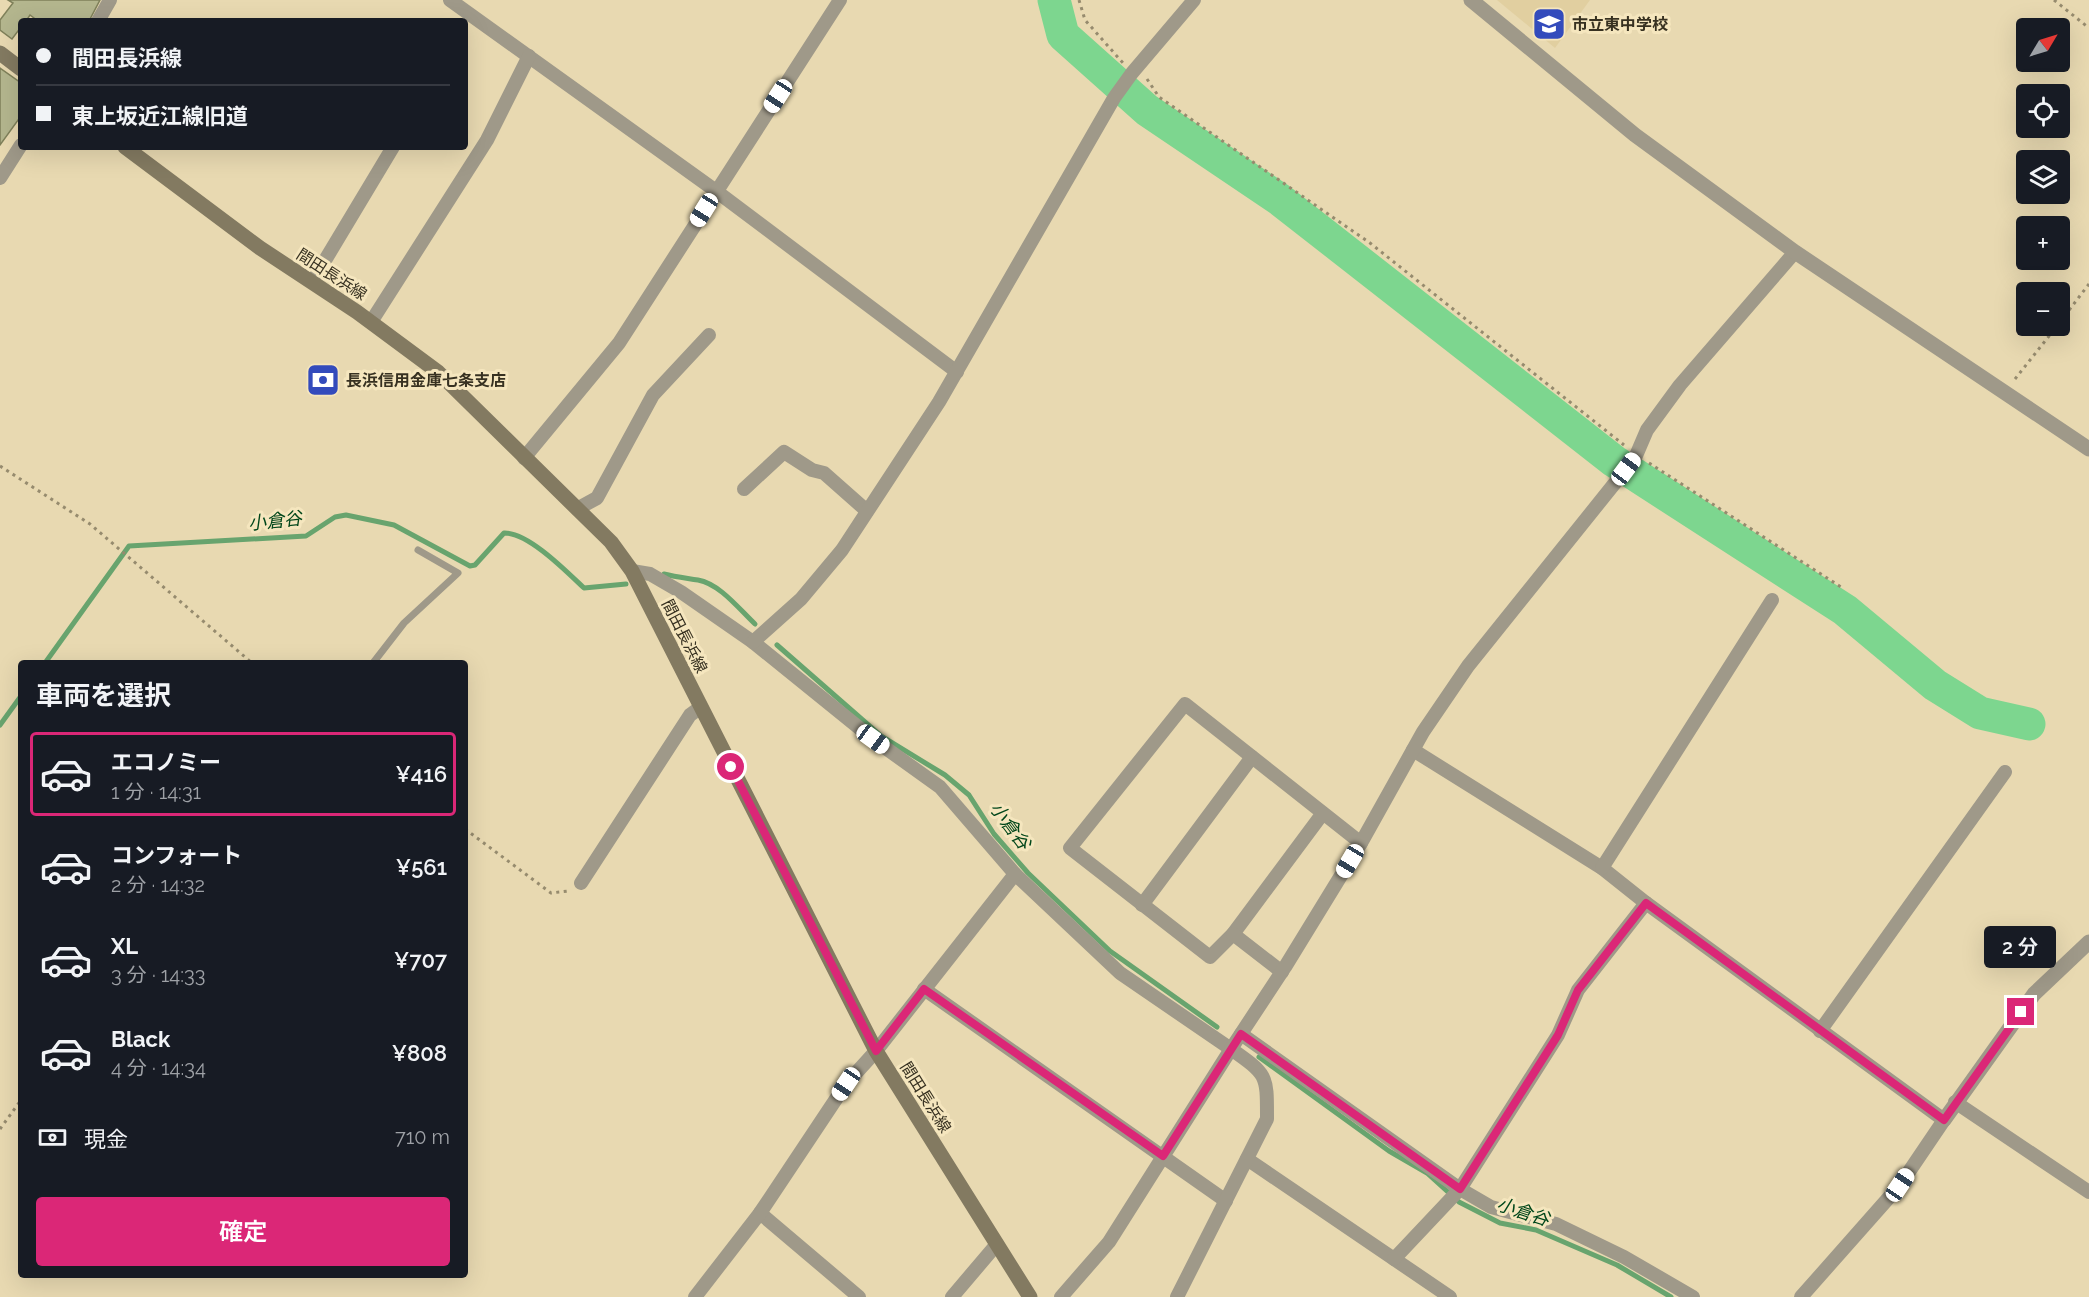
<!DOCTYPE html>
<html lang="ja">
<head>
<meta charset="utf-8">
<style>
	:root { --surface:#171b24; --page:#242831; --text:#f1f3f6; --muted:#9ea1a6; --line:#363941; --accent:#db2777 }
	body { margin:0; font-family:Raleway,"Noto Sans JP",sans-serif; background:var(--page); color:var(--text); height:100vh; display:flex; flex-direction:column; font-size:22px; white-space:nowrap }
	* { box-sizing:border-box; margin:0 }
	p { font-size:20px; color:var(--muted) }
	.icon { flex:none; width:33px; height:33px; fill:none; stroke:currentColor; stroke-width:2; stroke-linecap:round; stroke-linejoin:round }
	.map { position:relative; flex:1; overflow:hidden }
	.sheet { position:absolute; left:18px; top:660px; width:450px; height:618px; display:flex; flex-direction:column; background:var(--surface); border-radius:6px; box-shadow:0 6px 24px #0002 }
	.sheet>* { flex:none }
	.banner { position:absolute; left:18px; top:18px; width:450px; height:132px; border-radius:6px; box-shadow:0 6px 24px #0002; display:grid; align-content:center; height:132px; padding:0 18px; background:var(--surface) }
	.needle { width:39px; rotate:52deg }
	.fabs { position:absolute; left:2016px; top:18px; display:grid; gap:12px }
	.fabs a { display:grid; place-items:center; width:54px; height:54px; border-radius:6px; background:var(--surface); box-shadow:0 6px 24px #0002; font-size:30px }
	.end { position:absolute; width:27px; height:27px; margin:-14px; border:8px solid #db2777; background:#fff; box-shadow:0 0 0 3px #fff }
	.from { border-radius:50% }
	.bubble { position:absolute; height:42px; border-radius:6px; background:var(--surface); box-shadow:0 6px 24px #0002; font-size:20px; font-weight:600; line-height:42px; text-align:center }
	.car { position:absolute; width:18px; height:36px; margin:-18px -9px; border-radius:8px; box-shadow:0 0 4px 2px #0007; background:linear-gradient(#fff 24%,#345 0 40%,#fff 0 76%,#345 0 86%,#fff 0) }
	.banner b { display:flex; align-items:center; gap:21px; height:57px; font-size:22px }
	.banner b+b { border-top:2px solid var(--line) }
	.banner i { width:15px; height:15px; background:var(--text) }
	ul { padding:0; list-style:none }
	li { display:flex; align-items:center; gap:18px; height:84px; margin:0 12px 9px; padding:0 6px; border:3px solid transparent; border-radius:6px }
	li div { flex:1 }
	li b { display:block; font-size:22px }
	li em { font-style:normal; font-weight:600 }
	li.current { border-color:var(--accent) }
	li>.icon { width:54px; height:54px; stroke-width:1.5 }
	h2 { padding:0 18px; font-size:27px; line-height:72px }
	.pay { display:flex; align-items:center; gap:15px; height:66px; padding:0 18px; font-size:22px }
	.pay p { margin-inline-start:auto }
	.button { display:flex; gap:12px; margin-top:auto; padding:12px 18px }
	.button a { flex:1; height:69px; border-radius:6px; background:var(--accent); color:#fff; font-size:24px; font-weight:600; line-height:69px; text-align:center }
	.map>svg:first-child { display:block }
</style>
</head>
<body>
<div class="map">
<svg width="2089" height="1297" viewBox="0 0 2089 1297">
	<rect width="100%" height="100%" fill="#e8d9b1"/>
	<polygon fill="#e1cfa0" points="1497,0 1590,0 1555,48"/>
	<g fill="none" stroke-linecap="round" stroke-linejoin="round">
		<g stroke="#68a46e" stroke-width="5">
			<path d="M664,574C676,577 686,578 698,580C720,584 739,609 755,624"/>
			<polyline points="777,645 881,736 945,775 969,795 994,834 1028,873 1110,951 1217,1027"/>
			<path d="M45,663L129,546L306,536L335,517L346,515L394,525L470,566L475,565L504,533C528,532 567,572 584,588L626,584"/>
			<polyline points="0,725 21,696"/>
			<polyline points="1259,1057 1389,1151 1427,1173 1459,1202 1500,1223 1536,1230 1617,1265 1671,1297"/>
		</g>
		<polyline stroke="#7dd68f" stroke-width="33" points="1054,0 1063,35 1147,110 1279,199 1614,461 1845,610 1935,685 1980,713 2029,724"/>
	</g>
	<g fill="#b4b68e" stroke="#7f805a" stroke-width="1.5">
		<polygon points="8,0 100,0 89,21 38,21 30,15 26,21 21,21 21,27 12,39 0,30 0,20 13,3"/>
		<polygon points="0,68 21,83 21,116 0,145"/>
	</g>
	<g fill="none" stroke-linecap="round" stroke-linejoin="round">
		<g stroke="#968b6e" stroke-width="3" stroke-dasharray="3 4.5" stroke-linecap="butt">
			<polyline points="1079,0 1085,20 1123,63"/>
			<polyline points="2054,0 2089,28"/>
			<polyline points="1147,79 1159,97 1370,243 1624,445"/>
			<polyline points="2060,322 2089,284"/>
			<polyline points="2015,379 2057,326"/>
			<polyline points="1649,463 1841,587"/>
			<polyline points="0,466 90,524 252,663"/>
			<polyline points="465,829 551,893 568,891"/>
			<polyline points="0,1129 21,1100"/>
		</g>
		<polyline stroke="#9f9989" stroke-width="7" points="373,663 404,623 458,573 418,550"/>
		<g stroke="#9f9989" stroke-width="14">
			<polyline points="450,0 716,191 957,372"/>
			<polyline points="98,21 110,0"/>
			<polyline points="0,178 21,145"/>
			<polyline points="312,282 393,147"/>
			<polyline points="371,322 487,140 529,56"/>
			<polyline points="524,458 619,343 840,0"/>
			<polyline points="744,489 784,452 812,470 824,473 867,511"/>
			<polyline points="577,509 597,498 653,395 709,335"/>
			<polyline points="632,571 650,574 681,592 753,642 873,739 940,787 1015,874 1120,973 1231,1049 1109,1242 1061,1297"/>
			<polyline points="753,642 801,599 842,550 939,402 1114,98 1132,73 1194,0"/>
			<polyline points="1413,750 1602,868 1646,903 1944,1120 1900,1185 1801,1297"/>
			<polyline points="1323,813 1233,934 1210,957 1070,848 1185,704 1361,843"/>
			<polyline points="1602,868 1772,600"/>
			<polyline points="581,883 690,715 701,707"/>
			<polyline points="1142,905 1252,757"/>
			<polyline points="1233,934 1282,972"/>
			<polyline points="924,989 1226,1201"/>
			<polyline points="1820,1031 2005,772"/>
			<polyline points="1241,1034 1460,1189 1491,1207 1556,1224 1624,1257 1693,1297"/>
			<polyline points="1955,1102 2089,1192"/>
			<polyline points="1247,1159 1450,1297"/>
			<polyline points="760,1213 859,1297"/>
			<polyline points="1394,1259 1460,1189 1558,1035 1578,990 1646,903"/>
			<polyline points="695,1297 760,1213 846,1084 876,1051 1015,874"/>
			<polyline points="952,1297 997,1244"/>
			<path d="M1177,1297L1267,1119C1267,1075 1268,1075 1231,1049L1285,967L1361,843L1423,732L1468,666L1635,458L1647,430L1680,385L1795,252"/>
		</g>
		<g stroke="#9f9989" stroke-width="15">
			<polyline points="1471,0 1635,135 1795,252 2089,449"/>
			<polyline points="1944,1120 2034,994 2089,942"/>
		</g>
		<g stroke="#837a61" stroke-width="15">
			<polyline points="0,53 21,69"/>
			<polyline points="125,147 260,248 357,312 438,372 611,542 632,571 876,1051 1030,1297"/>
		</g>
	</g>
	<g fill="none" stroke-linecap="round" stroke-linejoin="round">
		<polyline stroke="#db2777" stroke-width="8" points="731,767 876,1051 924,989 1163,1156 1241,1034 1460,1189 1558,1035 1578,990 1646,903 1944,1120 2021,1012"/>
	</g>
	<defs>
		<g id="school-square" transform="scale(1.725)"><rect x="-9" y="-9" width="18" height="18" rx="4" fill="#334bbc" stroke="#f5e6be"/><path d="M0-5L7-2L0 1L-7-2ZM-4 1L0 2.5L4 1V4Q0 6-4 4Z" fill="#fff"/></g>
		<g id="bank-square" transform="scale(1.725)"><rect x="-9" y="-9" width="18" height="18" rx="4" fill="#334bbc" stroke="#f5e6be"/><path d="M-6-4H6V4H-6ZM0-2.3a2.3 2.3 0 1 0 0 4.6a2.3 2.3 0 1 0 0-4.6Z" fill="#fff"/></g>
	</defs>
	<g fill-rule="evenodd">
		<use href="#school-square" x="1549" y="24"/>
		<use href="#bank-square" x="323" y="380"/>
	</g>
	<g text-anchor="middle" stroke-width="6" stroke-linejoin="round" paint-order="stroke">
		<g font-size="16" font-weight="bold" fill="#373121" stroke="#f5e6be" text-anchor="start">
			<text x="1572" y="30">市立東中学校</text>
			<text x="346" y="386">長浜信用金庫七条支店</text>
		</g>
		<g font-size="16" fill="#373121" stroke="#f5e6be">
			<text transform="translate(332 274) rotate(33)" y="6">間田長浜線</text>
			<text transform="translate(685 636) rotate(63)" y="6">間田長浜線</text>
			<text transform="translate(926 1097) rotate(58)" y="6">間田長浜線</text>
		</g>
		<g font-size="18" font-style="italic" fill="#00461a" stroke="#f5e6be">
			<text transform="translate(275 521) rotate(-6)" y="6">小倉谷</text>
			<text transform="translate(1010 826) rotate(53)" y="6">小倉谷</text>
			<text transform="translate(1523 1212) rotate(18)" y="6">小倉谷</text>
		</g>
	</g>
</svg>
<div class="fabs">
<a><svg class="needle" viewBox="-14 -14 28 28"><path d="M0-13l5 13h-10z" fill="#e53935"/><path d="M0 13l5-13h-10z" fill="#9ea1a6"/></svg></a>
<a><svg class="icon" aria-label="locate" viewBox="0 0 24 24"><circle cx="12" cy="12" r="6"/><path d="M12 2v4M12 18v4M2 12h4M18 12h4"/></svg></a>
<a><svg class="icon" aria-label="layers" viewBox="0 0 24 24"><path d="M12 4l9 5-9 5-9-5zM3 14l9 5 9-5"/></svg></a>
<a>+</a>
<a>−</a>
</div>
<i class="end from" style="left:731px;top:767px"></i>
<i class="end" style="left:2021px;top:1012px"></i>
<div class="bubble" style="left:1984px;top:926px;width:72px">2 分</div>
<i class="car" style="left:778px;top:96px;rotate:213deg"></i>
<i class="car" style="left:704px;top:210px;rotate:212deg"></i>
<i class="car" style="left:1626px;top:469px;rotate:37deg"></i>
<i class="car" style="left:873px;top:739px;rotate:126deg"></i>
<i class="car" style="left:1350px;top:861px;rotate:211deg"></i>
<i class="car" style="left:846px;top:1084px;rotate:214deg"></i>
<i class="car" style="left:1900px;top:1185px;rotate:34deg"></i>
<div class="banner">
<b><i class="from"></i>間田長浜線</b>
<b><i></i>東上坂近江線旧道</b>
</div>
<section class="sheet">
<h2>車両を選択</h2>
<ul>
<li class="current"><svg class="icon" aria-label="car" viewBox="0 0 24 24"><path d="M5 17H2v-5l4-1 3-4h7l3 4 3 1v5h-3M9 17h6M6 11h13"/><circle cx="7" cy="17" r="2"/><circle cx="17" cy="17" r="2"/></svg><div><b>エコノミー</b><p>1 分 · 14:31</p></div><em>¥416</em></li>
<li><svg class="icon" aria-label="car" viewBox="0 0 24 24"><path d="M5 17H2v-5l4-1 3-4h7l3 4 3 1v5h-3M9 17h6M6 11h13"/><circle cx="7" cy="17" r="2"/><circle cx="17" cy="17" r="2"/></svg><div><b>コンフォート</b><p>2 分 · 14:32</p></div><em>¥561</em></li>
<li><svg class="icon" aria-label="car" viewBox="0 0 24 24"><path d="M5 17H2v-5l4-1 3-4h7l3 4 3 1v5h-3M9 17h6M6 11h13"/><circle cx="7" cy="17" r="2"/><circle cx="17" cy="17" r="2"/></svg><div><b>XL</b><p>3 分 · 14:33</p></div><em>¥707</em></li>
<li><svg class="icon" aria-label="car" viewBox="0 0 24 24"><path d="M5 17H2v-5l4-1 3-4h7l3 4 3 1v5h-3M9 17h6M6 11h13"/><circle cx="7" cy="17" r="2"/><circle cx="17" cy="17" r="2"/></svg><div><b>Black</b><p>4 分 · 14:34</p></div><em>¥808</em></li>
</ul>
<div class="pay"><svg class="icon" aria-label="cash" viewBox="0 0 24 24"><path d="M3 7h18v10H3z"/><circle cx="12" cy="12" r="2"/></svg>現金<p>710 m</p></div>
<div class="button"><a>確定</a></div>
</section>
</div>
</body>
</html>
